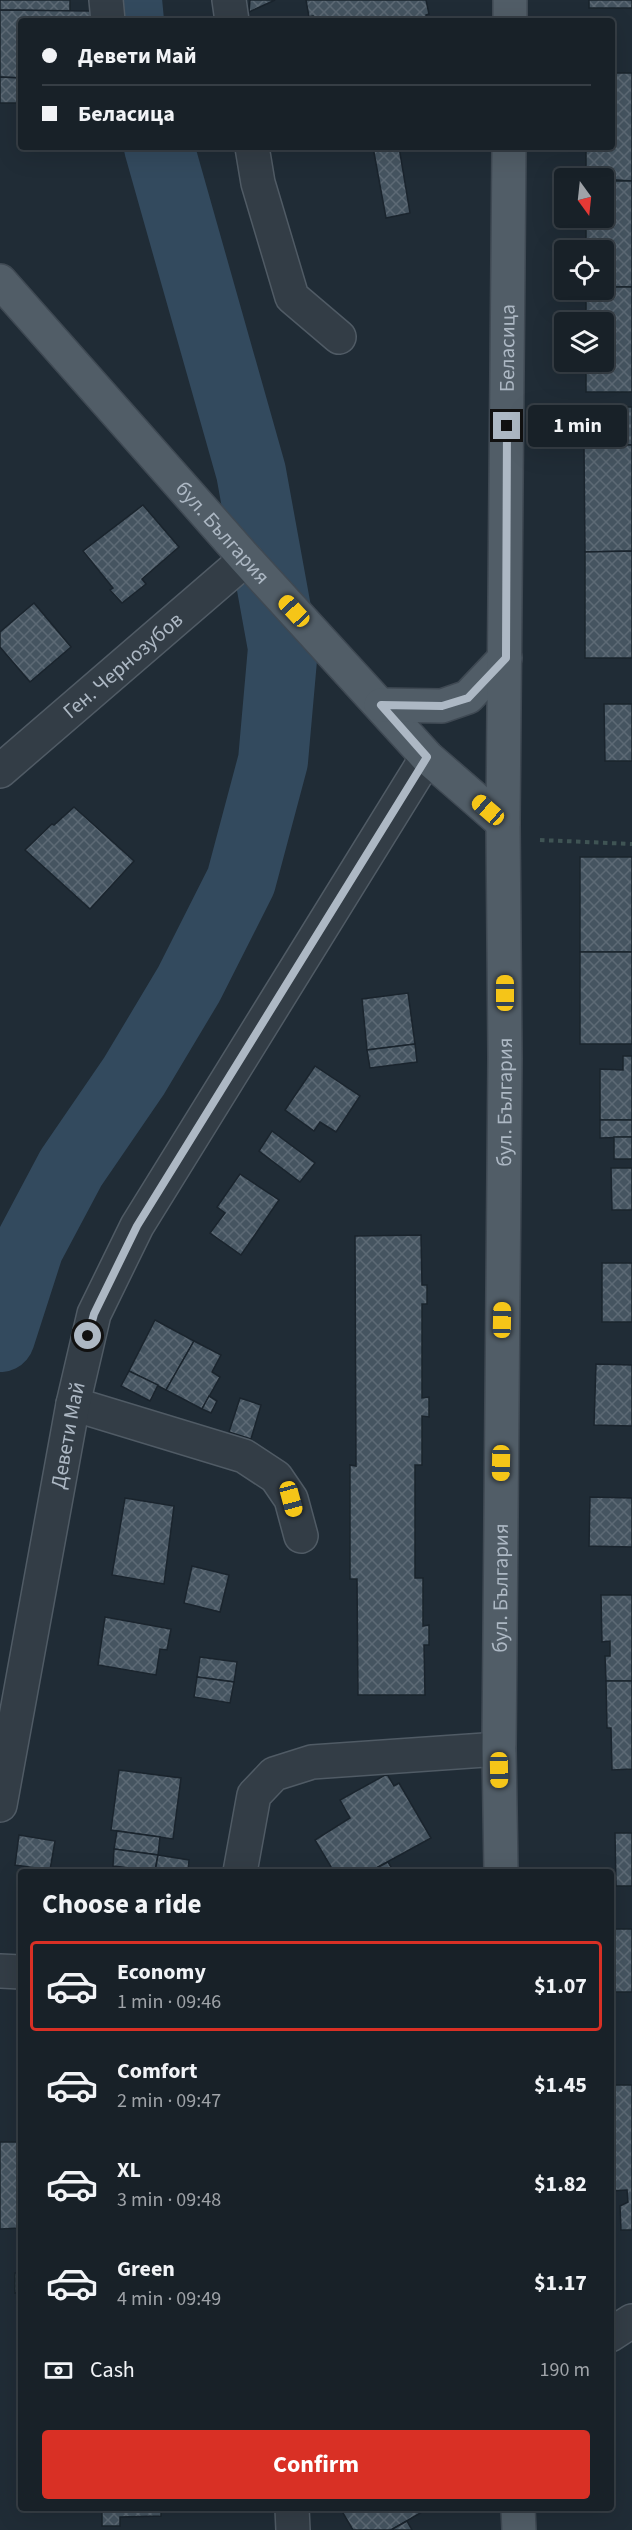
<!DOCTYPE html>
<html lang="en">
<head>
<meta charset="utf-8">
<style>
	:root { --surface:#182128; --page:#212930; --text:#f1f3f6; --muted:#9fa3a8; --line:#363e45; --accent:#d93025 }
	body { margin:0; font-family:"Source Sans 3",sans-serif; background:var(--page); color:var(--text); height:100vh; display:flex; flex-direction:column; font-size:22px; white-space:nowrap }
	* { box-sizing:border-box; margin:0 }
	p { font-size:20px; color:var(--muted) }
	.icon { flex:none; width:33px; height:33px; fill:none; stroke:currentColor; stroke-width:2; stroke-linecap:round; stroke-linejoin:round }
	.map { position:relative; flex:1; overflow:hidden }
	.sheet { position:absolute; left:18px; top:1869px; width:596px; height:642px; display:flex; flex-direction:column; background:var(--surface); border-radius:6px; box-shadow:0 6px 24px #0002,0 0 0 2px var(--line) }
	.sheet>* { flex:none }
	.guide { position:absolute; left:18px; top:18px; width:597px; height:132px; border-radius:6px; box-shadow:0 6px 24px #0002,0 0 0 2px var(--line); display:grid; align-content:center; height:132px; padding:0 24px; background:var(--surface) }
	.needle { width:39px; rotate:165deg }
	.tools { position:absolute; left:554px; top:168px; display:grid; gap:12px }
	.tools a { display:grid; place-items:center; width:60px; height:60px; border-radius:6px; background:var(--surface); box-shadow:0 6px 24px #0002,0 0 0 2px var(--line); font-size:30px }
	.end { position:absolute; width:27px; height:27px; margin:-14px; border:8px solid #adb8c4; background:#111; box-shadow:0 0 0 3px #111 }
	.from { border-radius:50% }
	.bubble { position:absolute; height:42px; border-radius:6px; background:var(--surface); box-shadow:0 6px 24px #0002,0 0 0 2px var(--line); font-size:20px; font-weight:700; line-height:42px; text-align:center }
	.car { position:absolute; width:18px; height:36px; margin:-18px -9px; border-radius:8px; box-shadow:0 0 4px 2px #0007; background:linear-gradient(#f5c518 24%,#345 0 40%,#f5c518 0 76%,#345 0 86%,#f5c518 0) }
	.guide b { display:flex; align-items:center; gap:21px; height:57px; font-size:22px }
	.guide b+b { border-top:2px solid var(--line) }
	.guide i { width:15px; height:15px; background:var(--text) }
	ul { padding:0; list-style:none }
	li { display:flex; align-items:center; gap:18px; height:90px; margin:0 12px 9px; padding:0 12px; border:3px solid transparent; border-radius:6px }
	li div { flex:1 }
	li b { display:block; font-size:22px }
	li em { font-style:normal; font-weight:700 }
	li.on { border-color:var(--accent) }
	li>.icon { width:54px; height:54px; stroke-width:1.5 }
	h2 { padding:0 24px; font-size:27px; line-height:72px }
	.pay { display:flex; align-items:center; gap:15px; height:66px; padding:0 24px; font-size:22px }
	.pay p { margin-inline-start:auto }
	.button { display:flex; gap:12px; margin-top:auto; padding:12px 24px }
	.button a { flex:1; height:69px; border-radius:6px; background:var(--accent); color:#fff; font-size:24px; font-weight:700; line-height:69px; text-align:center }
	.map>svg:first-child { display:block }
</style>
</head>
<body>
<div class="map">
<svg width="632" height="2530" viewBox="0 0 632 2530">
	<defs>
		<pattern id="building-cross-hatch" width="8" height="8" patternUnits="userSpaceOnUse" patternTransform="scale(1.5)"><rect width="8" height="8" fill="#455460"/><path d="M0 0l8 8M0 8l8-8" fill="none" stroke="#5d6a75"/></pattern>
	</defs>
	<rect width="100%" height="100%" fill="#202c36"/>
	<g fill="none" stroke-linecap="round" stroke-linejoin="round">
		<g stroke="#334a5e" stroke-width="70">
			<polyline points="127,0 129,21"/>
			<polyline points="0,1337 29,1247 71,1168 134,1076 189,984 241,881 273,761 283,648 251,472 159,147"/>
		</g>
	</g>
	<g fill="url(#building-cross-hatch)" stroke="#1a242d" stroke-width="1.5">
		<polygon points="0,0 70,0 70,11 0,10"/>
		<polygon points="250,0 275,0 249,12"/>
		<polygon points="306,0 426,0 429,14 426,15 427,21 314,21 313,16 309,17"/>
		<rect x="589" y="0" width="43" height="8"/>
		<polygon points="0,10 90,11 94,14 94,21 21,21 21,78 0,77"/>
		<polygon points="612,73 632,73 632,181 586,178 586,147 612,147"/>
		<polygon points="0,77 21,78 21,103 0,103"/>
		<polygon points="373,147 399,147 410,213 386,218"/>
		<polygon points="603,181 632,181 632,287 603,287 603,250 586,250 586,218 603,218"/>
		<polygon points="603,287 632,287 632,392 586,392 586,362 603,362 603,322 586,322 586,290 603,290"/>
		<polygon points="623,407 632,407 632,445 624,445"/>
		<polygon points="624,445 632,445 632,551 585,552 584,446"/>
		<polygon points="143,505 179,547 142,579 146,584 122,603 110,590 113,588 83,551"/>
		<polygon points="632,551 632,658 585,658 585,552"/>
		<polygon points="34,603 71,647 30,682 0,647 0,632"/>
		<polygon points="604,704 632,704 632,761 605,761"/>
		<polygon points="74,807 134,861 90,909 25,850 52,824 54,825"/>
		<rect x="580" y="857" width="52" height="95"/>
		<rect x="580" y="952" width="52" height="92"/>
		<polygon points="408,993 415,1044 367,1050 362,999"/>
		<polygon points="415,1044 417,1062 370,1068 367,1050"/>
		<polygon points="623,1056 632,1056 632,1120 600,1120 600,1069 623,1070"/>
		<polygon points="315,1066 360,1096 336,1132 320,1122 314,1131 285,1110"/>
		<polygon points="600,1120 632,1120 632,1137 600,1138"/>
		<polygon points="272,1131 315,1163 300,1182 259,1151"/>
		<rect x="614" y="1137" width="18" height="22"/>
		<polygon points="611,1168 632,1168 632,1210 612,1210"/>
		<polygon points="240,1174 279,1200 241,1255 210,1233 225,1213 217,1207"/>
		<polygon points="421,1235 422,1285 427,1285 427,1304 422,1304 422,1398 429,1397 429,1417 422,1416 422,1465 415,1465 415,1578 423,1578 423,1626 429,1625 429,1645 424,1645 425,1695 358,1695 357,1579 350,1579 350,1465 356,1466 355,1236"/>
		<rect x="602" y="1263" width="30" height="59"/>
		<polygon points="155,1320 194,1341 166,1390 129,1371"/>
		<polygon points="194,1341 221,1355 212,1372 220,1377 202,1409 166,1390"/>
		<polygon points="596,1364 632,1365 632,1426 594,1425"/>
		<polygon points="129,1371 158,1385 150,1401 121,1386"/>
		<polygon points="209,1396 217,1401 211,1413 202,1409"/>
		<polygon points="240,1398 261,1405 251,1439 229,1432"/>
		<polygon points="590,1497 632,1498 632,1547 589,1546"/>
		<polygon points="125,1498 174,1506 164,1584 112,1575"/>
		<polygon points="192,1566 229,1575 220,1612 184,1603"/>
		<polygon points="601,1595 632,1595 632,1681 606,1681 605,1656 610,1656 610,1641 602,1642"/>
		<polygon points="105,1617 171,1629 167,1650 160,1649 156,1675 98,1665"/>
		<polygon points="200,1657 237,1662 234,1682 197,1677"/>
		<polygon points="197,1677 234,1682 230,1703 194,1697"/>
		<polygon points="606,1681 632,1681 632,1769 612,1770 611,1728 607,1728"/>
		<polygon points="119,1770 181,1778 173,1839 111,1830"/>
		<polygon points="387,1774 394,1786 399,1783 431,1838 369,1872 334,1872 315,1840 350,1818 340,1800"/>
		<polygon points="117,1831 160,1837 158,1855 114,1849"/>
		<polygon points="615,1833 632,1833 632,1886 616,1886"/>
		<polygon points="19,1835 55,1841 50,1870 15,1865"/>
		<polygon points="114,1849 158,1855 155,1871 113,1866"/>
		<polygon points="158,1855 189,1860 188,1872 155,1872"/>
		<polygon points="388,1862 394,1872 369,1872"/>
		<rect x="610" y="1929" width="22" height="63"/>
		<polygon points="610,2085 632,2085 632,2230 621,2230 620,2206 628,2202 627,2190 610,2191"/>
		<polygon points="0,2142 21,2142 21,2228 0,2229"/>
		<polygon points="15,2273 21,2273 21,2292 15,2293"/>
		<polygon points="102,2508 161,2508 161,2516 120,2517 120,2526 102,2526"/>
		<polygon points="340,2508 429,2508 391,2530 353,2530"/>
		<polygon points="407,2521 412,2530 391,2530"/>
	</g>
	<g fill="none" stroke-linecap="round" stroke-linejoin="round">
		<g stroke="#505b65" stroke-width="36">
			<g id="minor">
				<polyline points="106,0 108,21"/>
				<polyline points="229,0 232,21"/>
				<polyline points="252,147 258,183 292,297 339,337"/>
				<path id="s1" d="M0,771L246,559"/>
				<polyline points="73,1404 244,1456 276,1477 291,1499 301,1536"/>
				<path id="s2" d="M0,1805L73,1404L94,1314L137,1226L427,757"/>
				<polyline points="240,1872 254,1795 274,1774 312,1762 499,1749"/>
				<polyline points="0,1971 21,1972"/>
				<polyline points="610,2335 632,2321"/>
				<polyline points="292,2508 293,2530"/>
			</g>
		</g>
		<g stroke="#3f4953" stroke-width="36">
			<g id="major">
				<polyline points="510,21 510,0"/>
				<path id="s3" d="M0,281L246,559L427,757L503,823"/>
				<polyline points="381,705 442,706 468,697 505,658"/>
				<path id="s4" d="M501,1872L499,1749L505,1058L503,823L509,147"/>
				<polyline points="518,2508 519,2530"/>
			</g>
		</g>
		<polyline stroke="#3f5454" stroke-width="4" stroke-dasharray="4.5 4.5" stroke-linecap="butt" points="540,840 632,844"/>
		<use href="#minor" stroke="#333d46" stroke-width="33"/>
		<use href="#major" stroke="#515d67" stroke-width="33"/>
	</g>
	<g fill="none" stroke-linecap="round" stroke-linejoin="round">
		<polyline stroke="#adb8c4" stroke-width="8" points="88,1336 94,1314 137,1226 427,757 381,705 442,706 468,698 506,658 507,426"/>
	</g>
	<g text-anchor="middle" stroke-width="6" stroke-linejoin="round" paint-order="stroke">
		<g font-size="21" fill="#adb8c4" stroke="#19222b">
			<text dy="7" stroke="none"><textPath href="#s4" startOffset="1524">Беласица</textPath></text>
			<text dy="7" stroke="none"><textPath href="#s3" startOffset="336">бул. България</textPath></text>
			<text dy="7" stroke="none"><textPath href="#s1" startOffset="162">Ген. Чернозубов</textPath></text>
			<text dy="7" stroke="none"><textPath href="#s4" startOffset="770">бул. България</textPath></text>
			<text dy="7" stroke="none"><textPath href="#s2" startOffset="376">Девети Май</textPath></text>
			<text dy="7" stroke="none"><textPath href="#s4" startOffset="284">бул. България</textPath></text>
		</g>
	</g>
</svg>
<div class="tools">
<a><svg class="needle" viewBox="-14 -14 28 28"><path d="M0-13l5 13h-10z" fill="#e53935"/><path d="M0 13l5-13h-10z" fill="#9fa3a8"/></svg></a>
<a><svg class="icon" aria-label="locate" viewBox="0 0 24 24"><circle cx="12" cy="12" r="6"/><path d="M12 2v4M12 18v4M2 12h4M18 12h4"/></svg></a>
<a><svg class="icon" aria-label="layers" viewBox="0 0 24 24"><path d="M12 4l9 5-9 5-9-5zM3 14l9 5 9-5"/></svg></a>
</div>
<i class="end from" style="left:88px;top:1336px"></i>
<i class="end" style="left:507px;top:426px"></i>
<div class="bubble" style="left:528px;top:405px;width:99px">1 min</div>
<i class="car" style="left:294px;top:611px;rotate:317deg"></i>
<i class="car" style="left:488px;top:810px;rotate:311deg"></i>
<i class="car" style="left:505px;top:993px;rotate:0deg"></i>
<i class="car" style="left:502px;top:1320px;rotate:1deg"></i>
<i class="car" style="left:501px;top:1463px;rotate:181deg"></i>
<i class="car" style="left:291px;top:1499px;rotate:165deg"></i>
<i class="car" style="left:499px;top:1770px;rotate:179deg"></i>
<div class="guide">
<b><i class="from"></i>Девети Май</b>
<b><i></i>Беласица</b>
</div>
<section class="sheet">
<h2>Choose a ride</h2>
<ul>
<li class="on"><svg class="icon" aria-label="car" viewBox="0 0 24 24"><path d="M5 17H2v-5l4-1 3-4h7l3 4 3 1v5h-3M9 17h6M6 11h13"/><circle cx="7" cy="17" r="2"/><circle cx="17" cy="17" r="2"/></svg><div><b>Economy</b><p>1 min · 09:46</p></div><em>$1.07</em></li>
<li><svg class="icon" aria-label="car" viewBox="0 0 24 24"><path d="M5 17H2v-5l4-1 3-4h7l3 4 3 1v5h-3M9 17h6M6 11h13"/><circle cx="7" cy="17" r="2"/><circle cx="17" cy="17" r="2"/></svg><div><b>Comfort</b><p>2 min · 09:47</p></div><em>$1.45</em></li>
<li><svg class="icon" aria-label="car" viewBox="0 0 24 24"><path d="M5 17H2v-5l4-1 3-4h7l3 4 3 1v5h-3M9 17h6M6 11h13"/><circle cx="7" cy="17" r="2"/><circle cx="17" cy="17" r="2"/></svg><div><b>XL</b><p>3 min · 09:48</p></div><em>$1.82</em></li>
<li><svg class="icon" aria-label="car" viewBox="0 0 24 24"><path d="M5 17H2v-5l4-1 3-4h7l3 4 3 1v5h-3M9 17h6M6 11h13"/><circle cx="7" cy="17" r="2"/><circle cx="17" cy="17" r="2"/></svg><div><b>Green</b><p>4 min · 09:49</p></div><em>$1.17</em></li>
</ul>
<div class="pay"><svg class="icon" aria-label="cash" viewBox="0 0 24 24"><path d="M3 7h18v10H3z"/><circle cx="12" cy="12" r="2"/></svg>Cash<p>190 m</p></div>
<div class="button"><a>Confirm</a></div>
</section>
</div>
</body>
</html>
